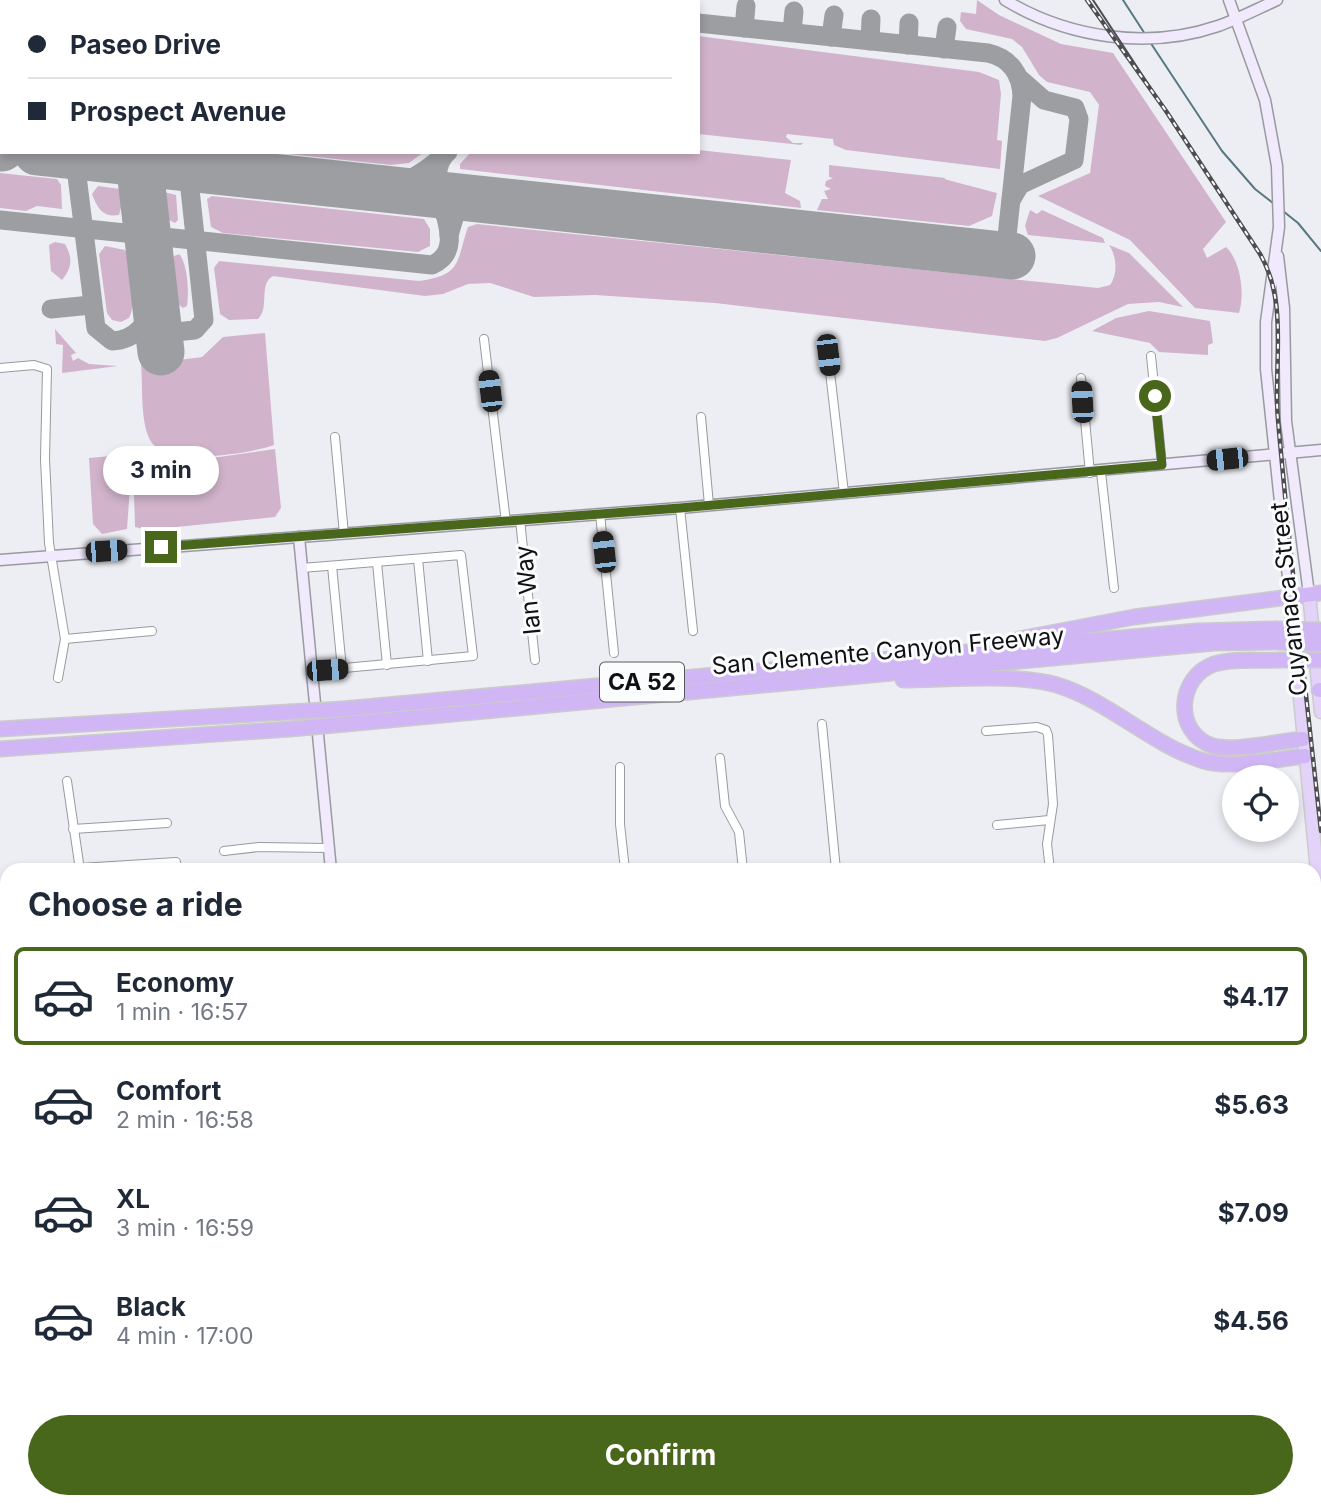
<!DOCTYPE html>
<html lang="en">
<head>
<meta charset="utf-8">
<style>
	:root { --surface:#fff; --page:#f6f6f7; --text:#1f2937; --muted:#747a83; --line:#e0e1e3; --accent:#49671b }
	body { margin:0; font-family:Inter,sans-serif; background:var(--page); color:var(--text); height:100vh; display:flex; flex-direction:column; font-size:26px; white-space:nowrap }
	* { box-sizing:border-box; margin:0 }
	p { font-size:23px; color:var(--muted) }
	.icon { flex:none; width:38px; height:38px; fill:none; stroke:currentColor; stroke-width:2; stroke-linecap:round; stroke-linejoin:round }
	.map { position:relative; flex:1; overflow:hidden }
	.details { position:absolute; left:0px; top:863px; width:1321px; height:646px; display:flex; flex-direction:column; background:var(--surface); border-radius:21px 21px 0 0; box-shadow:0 4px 10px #0003 }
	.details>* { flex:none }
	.banner { position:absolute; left:0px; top:0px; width:700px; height:154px; box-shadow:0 4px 10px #0003; display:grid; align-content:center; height:154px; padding:0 28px; background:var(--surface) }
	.tools { position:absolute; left:1222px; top:765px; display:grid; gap:14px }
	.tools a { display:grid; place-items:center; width:77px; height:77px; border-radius:50%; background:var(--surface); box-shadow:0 4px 10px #0003; font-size:35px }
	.end { position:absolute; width:32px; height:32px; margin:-16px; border:9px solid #49671b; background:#fff; box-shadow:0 0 0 4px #fff }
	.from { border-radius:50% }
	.bubble { position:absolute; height:49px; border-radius:24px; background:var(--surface); box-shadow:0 4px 10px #0003; font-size:23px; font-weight:700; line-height:49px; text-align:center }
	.car { position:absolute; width:21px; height:42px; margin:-21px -10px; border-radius:9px; box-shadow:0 0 5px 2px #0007; background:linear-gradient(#222 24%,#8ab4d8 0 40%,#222 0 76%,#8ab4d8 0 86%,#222 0) }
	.banner b { display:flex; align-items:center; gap:24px; height:66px; font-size:26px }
	.banner b+b { border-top:2px solid var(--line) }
	.banner i { width:18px; height:18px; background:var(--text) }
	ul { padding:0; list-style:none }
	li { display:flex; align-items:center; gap:21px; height:98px; margin:0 14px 10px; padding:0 14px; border:4px solid transparent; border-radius:10px }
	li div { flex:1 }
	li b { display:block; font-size:26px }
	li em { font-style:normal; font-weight:700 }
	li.current { border-color:var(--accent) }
	li>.icon { width:63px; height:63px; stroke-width:1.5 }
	h2 { padding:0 28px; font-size:32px; line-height:84px }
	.button { display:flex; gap:14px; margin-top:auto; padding:14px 28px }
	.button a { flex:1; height:80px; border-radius:42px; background:var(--accent); color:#fff; font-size:28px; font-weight:700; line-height:80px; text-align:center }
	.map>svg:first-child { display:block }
</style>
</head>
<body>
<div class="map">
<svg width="1321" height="1507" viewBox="0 0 1321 1507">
	<rect width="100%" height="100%" fill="#edeef4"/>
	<g fill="#d1b4cb">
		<polygon points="187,0 300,0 187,2"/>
		<path d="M977,0L999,15L1061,44L1113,53L1226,222L1203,249L1207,258L1226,247C1241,261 1245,295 1239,313L1195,308L1130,240L1038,196L1090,173L1099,105L1090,92L1047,82L1039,75L1022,47L1012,39L966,29L960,21L961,12L976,14Z"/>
		<polygon points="698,36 979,72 999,80 1001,94 997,140 1002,141 1000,169 846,150 834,145 833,139 787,134 786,137 793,143 803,143 801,145 698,134"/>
		<polygon points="698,150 791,160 785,193 800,201 801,208 460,169 460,164 471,152"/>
		<polygon points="271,152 424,152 409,163 391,165"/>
		<polygon points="829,165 946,178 944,179 997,193 992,216 969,226 817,210 822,199 828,199 824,191 831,189 825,186 826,181 833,178 829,177"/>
		<polygon points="0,173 57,179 61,185 62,209 37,206 26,211 0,208"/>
		<path d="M98,186L120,189L122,204L119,215C102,218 97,207 92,194Z"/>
		<polygon points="164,192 176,195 178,220 175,223 167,219"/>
		<polygon points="212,196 424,219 430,229 430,246 418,252 223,233 211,227 207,199"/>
		<polygon points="1030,210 1037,214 1042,210 1103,238 1105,243 1028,235 1025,226"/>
		<path d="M477,224L1098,288L1110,285C1118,274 1117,257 1109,245L1129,253L1183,307L1159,302L1128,304L1057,338L1045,341L715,303L595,295L534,297L490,283L468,284L443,294L425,296L273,276C258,284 270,308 258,319L229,320L220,314L214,268L219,261L419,281C463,275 456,261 468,227Z"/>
		<path d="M55,242L65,244C73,258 72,268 62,280L51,271L49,245Z"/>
		<path d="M105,246L125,250C133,266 137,302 129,318L121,322L112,320L107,313L99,254Z"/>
		<path d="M179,254C188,264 189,293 187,306L183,308L178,304L173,261L174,256Z"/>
		<polygon points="1149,311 1210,321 1213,343 1208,345 1208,355 1159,352 1150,343 1092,331 1116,318"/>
		<polygon points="55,329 76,353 71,355 73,361 78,358 89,364 118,366 62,373 63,345 56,344"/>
		<path d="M265,333L274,445C250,454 164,467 150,440C140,420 143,387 141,365L202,357L223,337Z"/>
		<polygon points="145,449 148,455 130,487 127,529 102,534 93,524 89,458 144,453"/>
		<polygon points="275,449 281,508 275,517 147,530 135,527 134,494 156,457 191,461"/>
	</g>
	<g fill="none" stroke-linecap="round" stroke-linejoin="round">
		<g stroke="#587881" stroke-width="2">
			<polyline points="1123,0 1145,34"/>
			<polyline points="1150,42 1222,151 1255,189 1273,203"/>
			<polyline points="1283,211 1298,223 1321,251"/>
		</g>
		<g stroke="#9d9ea2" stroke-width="19">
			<polyline points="57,0 57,2"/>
			<polyline points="169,0 169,2"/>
			<polyline points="486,0 503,2"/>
			<polyline points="4,2 6,0"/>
			<polyline points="317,2 319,0"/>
			<polyline points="541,2 542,0"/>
			<polyline points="592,2 592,0"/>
			<polyline points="672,2 672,0"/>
			<path d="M698,23L988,53C1010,58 1021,74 1022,96L1005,255"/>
			<polyline points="744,28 746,6"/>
			<polyline points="792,32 794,11"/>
			<polyline points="831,37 834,15"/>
			<polyline points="870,41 871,19"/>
			<polyline points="908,45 909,23"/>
			<polyline points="944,49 947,27"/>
			<path d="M74,152L96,328L112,341C137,340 148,322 155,300"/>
			<path d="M317,181C377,187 393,199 443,156"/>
			<path d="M390,191C412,193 435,193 445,215"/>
			<polyline points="1011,200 1020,185 1074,160 1079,119 1075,108 1044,100 1019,78"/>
			<path d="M0,220L432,265C478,245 414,180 448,152"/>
			<polyline points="449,235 455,215 475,201 543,208"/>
			<polyline points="155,300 167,325 175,332 195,330 204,320 186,152"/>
			<polyline points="51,309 91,305"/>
		</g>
		<g stroke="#9d9ea2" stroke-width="47">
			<polyline points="121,0 121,2"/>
			<polyline points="0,15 2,15"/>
			<polyline points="0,148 2,148"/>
			<polyline points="37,152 1012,256"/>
			<polyline points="138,152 161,352"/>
		</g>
		<g stroke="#999aa0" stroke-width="10">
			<g id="street">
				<polyline points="484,339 506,522"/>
				<polyline points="828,355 844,493"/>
				<polyline points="1151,356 1162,465"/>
				<polyline points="0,368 34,365 47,369 45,459 49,543 65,639 58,678"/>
				<polyline points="1081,378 1090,473"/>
				<polyline points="701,417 709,505"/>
				<polyline points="335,437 344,534"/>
				<polyline points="1101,472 1114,588"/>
				<polyline points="680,508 693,631"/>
				<polyline points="600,514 614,653"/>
				<polyline points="520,520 535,660"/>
				<polyline points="418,559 428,661"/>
				<polyline points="377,563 387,665"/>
				<polyline points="332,566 342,669"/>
				<polyline points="302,568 461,555 473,656 312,671"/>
				<polyline points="65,639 152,631"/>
				<polyline points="822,724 836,870"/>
				<polyline points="986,731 1037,727 1046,730 1048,735 1053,804 1047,844 1050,870"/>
				<polyline points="720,758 725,806 739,832 743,870"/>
				<polyline points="620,767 620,824 625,870"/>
				<polyline points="67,781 80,870"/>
				<polyline points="997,825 1049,820"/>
				<polyline points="73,829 167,823"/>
				<polyline points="224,851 259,847 329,848"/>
				<polyline points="80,868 176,862"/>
				<polyline points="49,1502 50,1507"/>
				<polyline points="278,1502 279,1507"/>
				<polyline points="360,1507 390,1504"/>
			</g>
		</g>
		<g stroke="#999aa0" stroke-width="13">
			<g id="secondary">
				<path d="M1005,0C1068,38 1148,50 1218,26C1238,19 1257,9 1277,0"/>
				<polyline points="1229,0 1265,100 1277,166 1279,227 1266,322 1266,369 1290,597"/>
				<polyline points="1278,256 1284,308 1286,421 1309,594"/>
				<polyline points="299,537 331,870"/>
				<polyline points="0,560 680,508 1321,450"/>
				<polyline points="0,1134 7,1124"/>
				<polyline points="390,1502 391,1507"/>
				<polyline points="958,1502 958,1507"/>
				<polyline points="944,1507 944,1502"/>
			</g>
		</g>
		<g stroke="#cbcbcb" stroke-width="15">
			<g id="primary">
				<polyline points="1309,594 1321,712"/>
				<polyline points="1290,597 1321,911"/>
				<polyline points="1314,1289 1321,1288"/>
				<polyline points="1314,1306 1321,1305"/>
				<polyline points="0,1397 7,1397"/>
				<polyline points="0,1413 7,1412"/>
			</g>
		</g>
		<g stroke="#cbcbcb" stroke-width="17">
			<g id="highway">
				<polyline points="1019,639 1134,617 1321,593"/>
				<path d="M1279,660C1259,661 1233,658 1214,664C1177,677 1173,733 1213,746C1234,752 1280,741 1303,739"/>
				<path d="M903,680C947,680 1017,673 1057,685C1111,702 1151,745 1204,761C1231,769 1277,759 1305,756"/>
				<polyline points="1319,690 1321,690"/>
				<polyline points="343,709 1197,631 1275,629"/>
				<polyline points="346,724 1214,643 1277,642"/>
				<polyline points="0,729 289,712"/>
				<polyline points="0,749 290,729"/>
			</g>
		</g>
		<use href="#street" stroke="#fff" stroke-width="8"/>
		<use href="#secondary" stroke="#f1e9fc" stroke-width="10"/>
		<use href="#primary" stroke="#e3d3f8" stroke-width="12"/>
		<use href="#highway" stroke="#d0b6f4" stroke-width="14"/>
		<polyline stroke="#4d4d50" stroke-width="2" points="1093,0 1166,111"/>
		<g stroke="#4d4d50" stroke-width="4.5">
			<g id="rail">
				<path d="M1087,0L1166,111L1260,254C1289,303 1273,366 1278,420C1290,557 1306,694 1321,831"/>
				<polyline points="1314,1409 1321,1399"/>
				<polyline points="1247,1507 1251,1502"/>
			</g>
		</g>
		<use href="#rail" stroke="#fbfcfe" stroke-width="2" stroke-dasharray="5" stroke-linecap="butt"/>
		<g stroke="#cbcbcb" stroke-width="17" stroke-linecap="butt">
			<g id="highway-bridge">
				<polyline points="1275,629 1321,630"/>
				<polyline points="1277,642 1321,644"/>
				<polyline points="1279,660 1321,660"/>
				<polyline points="289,712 343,709"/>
				<polyline points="290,729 346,724"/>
			</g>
		</g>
		<use href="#highway-bridge" stroke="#d0b6f4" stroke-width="14"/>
	</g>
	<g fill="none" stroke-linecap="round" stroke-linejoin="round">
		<polyline stroke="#49671b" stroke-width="9" points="161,547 680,508 1162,465 1155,396"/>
	</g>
	<g text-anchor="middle" stroke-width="6" stroke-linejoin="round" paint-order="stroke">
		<rect fill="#fbfcfe" stroke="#57585a" stroke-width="2" x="600" y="662.5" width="84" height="39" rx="5"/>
		<g font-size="23" font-weight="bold" fill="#111113">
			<text x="642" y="690">CA 52</text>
		</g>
		<g font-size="24" fill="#111113" stroke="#fbfcfe">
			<text transform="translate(528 590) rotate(-96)" y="8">Ian Way</text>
			<text transform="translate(1289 599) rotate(-96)" y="8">Cuyamaca Street</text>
			<text transform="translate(888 651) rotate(-5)" y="8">San Clemente Canyon Freeway</text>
		</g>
	</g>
</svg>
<div class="tools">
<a><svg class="icon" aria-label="locate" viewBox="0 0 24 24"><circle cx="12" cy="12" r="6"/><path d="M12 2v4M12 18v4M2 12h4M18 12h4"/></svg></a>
</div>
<i class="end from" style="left:1155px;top:396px"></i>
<i class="end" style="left:161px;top:547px"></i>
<div class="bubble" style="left:103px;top:446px;width:116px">3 min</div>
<i class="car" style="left:828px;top:355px;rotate:173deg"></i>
<i class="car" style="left:490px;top:391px;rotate:353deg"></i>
<i class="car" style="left:1082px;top:402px;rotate:357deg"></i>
<i class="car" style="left:1227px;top:459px;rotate:264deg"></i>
<i class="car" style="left:106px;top:551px;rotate:86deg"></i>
<i class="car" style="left:604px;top:552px;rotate:354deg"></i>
<i class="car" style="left:327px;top:670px;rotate:86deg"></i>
<div class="banner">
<b><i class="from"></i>Paseo Drive</b>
<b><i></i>Prospect Avenue</b>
</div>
<section class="details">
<h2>Choose a ride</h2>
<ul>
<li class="current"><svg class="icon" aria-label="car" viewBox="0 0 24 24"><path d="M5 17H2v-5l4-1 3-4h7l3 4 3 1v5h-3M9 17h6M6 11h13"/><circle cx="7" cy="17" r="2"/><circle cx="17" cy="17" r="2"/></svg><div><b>Economy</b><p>1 min · 16:57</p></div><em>$4.17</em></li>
<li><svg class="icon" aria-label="car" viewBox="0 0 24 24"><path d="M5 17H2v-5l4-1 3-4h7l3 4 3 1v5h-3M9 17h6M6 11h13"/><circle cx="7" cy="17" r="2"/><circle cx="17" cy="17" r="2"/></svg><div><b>Comfort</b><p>2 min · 16:58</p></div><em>$5.63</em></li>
<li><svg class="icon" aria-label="car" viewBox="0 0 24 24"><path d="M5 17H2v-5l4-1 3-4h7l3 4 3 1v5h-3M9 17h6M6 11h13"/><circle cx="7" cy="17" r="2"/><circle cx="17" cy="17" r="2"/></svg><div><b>XL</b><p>3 min · 16:59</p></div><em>$7.09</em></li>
<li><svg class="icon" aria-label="car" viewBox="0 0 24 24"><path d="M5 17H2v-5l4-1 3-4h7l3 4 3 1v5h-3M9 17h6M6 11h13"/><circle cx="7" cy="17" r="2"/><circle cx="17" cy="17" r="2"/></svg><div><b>Black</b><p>4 min · 17:00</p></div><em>$4.56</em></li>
</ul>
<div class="button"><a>Confirm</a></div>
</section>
</div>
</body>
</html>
